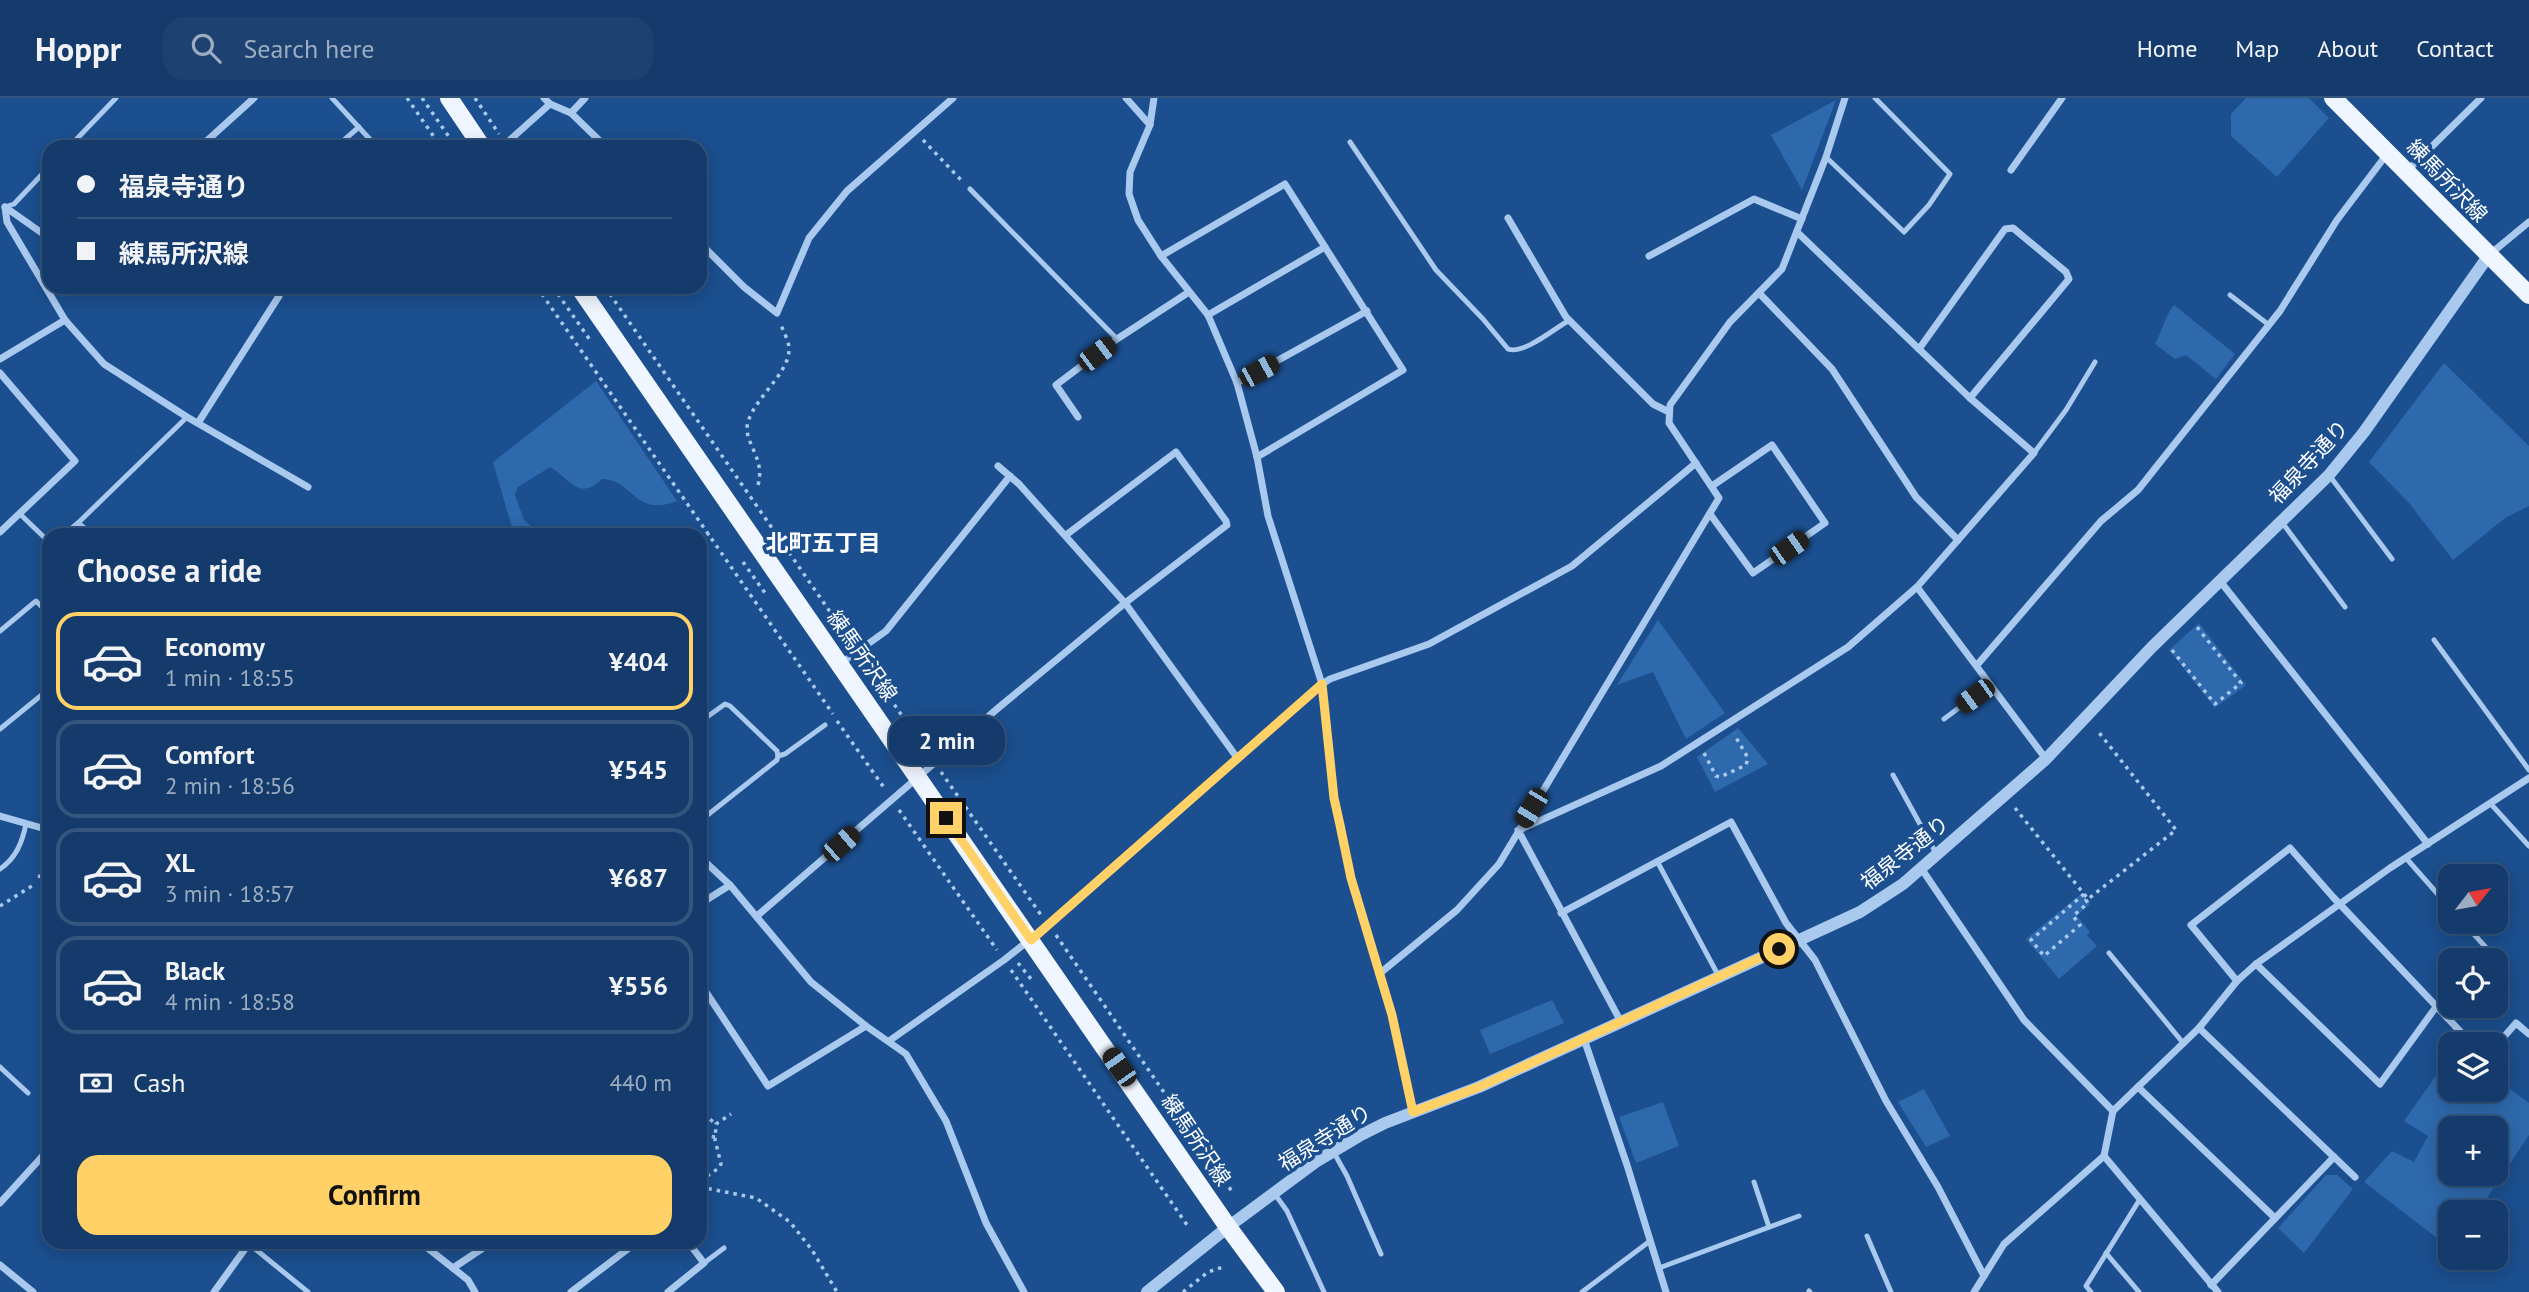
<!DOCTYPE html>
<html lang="en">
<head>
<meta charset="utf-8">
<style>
	:root { --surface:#143b6b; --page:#1d4271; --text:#f1f3f6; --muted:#9dadc1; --line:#33557e; --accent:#ffd166 }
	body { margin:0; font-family:"PT Sans","Noto Sans JP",sans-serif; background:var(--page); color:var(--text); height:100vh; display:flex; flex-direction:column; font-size:26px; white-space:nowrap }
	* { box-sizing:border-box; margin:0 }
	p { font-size:23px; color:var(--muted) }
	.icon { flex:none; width:38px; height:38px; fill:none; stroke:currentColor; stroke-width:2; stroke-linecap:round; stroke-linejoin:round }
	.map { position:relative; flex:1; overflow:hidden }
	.drawer { position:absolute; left:42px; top:430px; width:665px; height:721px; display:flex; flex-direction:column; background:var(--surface); border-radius:21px; box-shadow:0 4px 18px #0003,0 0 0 2px var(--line) }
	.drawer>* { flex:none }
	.top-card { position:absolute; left:42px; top:42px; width:665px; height:154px; border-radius:21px; box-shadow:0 4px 18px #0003,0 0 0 2px var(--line); display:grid; align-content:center; height:154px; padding:0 35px; background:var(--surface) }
	.needle { width:46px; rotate:59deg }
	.buttons { position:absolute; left:2438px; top:766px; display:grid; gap:14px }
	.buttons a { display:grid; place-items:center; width:70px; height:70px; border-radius:14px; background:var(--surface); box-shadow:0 4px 18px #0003,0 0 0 2px var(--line); font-size:35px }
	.end { position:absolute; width:32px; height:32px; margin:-16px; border:9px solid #ffd166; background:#111; box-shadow:0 0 0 4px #111 }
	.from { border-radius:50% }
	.bubble { position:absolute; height:49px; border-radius:21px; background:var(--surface); box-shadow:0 4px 18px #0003,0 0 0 2px var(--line); font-size:23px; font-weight:700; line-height:49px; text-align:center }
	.car { position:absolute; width:21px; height:42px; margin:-21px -10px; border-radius:9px; box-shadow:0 0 5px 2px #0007; background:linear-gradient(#222 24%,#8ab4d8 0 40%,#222 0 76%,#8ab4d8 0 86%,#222 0) }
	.top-card b { display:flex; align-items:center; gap:24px; height:66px; font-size:26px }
	.top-card b+b { border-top:2px solid var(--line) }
	.top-card i { width:18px; height:18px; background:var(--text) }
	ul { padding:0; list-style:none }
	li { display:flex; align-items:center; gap:21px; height:98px; margin:0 14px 10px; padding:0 21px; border:4px solid var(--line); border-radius:21px }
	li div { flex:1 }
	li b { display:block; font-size:26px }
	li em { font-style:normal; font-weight:700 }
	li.active { border-color:var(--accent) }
	li>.icon { width:63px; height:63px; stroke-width:1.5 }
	h2 { padding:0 35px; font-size:32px; line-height:84px }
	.pay { display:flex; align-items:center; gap:18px; height:77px; padding:0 35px; font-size:26px }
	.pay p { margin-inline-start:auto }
	.cta { display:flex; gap:14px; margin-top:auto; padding:14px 35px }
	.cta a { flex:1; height:80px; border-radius:21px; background:var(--accent); color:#111; font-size:28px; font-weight:700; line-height:80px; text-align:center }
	header { display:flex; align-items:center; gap:42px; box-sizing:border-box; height:98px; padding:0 35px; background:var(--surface); border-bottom:2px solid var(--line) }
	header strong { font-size:33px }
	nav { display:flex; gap:38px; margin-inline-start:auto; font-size:24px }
	.search { width:490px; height:63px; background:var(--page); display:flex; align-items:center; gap:18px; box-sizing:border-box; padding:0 24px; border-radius:21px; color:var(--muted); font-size:26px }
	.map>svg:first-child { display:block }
</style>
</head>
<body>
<header>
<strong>Hoppr</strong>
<div class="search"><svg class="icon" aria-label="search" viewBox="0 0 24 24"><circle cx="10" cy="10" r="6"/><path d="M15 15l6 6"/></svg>Search here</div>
<nav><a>Home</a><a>Map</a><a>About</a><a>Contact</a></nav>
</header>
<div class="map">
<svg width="2529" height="1194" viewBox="0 0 2529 1194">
	<rect width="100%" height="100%" fill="#1b4f8f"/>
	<g fill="#2e69ad" fill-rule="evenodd">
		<polygon points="2246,0 2309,0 2329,20 2277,79 2231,38 2231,16"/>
		<polygon points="1836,2 1802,92 1771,37"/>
		<path d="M2174,207L2235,256L2216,281L2186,257L2175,261L2155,246C2162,233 2165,218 2174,207Z"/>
		<polygon points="2444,265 2529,348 2529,408 2505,420 2453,462 2409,405 2369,364"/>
		<path d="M596,283L677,403C634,420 633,381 602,381C578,404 570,380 550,369L518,389L515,397L524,422L541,437H514L493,364Z"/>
		<polygon points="1658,522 1725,615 1686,641 1653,574 1617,587"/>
		<polygon points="2199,525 2246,587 2215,610 2169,552"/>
		<polygon points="1738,630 1768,666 1715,694 1697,659"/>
		<polygon points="2082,795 2090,806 2077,818 2090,834 2087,837 2097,848 2059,881 2026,841"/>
		<polygon points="1552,902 1564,925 1490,956 1480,932"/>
		<path d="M2450,958V992H2496V981L2529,1005V1037L2477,1115H2450V1150L2364,1084L2392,1053L2414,1064L2428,1038L2404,1023ZM2450,1031H2496V1076H2450Z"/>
		<polygon points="1924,991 1950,1038 1926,1049 1898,1004"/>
		<polygon points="1663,1004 1679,1048 1636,1065 1619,1019"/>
		<polygon points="2326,1077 2337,1077 2353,1091 2304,1155 2278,1130"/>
	</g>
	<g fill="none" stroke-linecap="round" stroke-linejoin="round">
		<g stroke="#a9c9ee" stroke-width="3.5" stroke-dasharray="3.5 5" stroke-linecap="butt">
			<polyline points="407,0 441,49"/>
			<polyline points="422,0 456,49"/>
			<polyline points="475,0 499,36"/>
			<polyline points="923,42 961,82"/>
			<polyline points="537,189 833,616"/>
			<polyline points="553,189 590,242"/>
			<polyline points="605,189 851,544"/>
			<path d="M758,387C766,359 742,344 748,324C755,300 787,277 789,253C790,245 784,235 781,227"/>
			<polyline points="700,442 709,435"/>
			<polyline points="743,464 765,495"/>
			<polyline points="2172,552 2215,606 2241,585 2197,529"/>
			<polyline points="865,565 927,653"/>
			<polyline points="837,623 885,691"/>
			<polyline points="1704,655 1716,678 1720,679 1746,667 1748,660 1734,636"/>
			<polyline points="941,674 1041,817"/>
			<polyline points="2015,710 2088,801 2176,732 2097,632"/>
			<polyline points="899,712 997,852"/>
			<polyline points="39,780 49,756"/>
			<polyline points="2084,796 2031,842 2044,858 2080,827 2073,818 2088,805 2086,802 2088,801"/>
			<polyline points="0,808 35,786"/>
			<polyline points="1056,837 1233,1095"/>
			<polyline points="1018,865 1031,881"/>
			<polyline points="1011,872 1187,1127"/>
			<polyline points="700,1002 701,1001"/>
			<polyline points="700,1008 706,1018 716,1026"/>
			<polyline points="700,1027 709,1038 715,1039"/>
			<polyline points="700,1083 719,1070 721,1066 715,1042 716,1026 731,1016"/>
			<polyline points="700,1089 756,1100 790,1124 812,1152 837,1194"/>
			<polyline points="1183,1194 1208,1174 1223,1169"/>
		</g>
		<g stroke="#a9c9ee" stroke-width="5">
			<polyline points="332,0 377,49"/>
			<path d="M1350,44L1436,172L1483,221L1508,251C1523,257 1554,231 1568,223"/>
			<polyline points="69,49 116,0"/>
			<polyline points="336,49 359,29"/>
			<polyline points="1826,59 1904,134 1929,107 1950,76 1875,0"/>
			<polyline points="970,91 1117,241"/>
			<polyline points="5,109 14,106 49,69"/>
			<polyline points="2230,197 2269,227"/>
			<polyline points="2034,355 2066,312 2095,264"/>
			<polyline points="2329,377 2392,461"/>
			<polyline points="20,416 49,444"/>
			<polyline points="2281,423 2345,509"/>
			<polyline points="62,438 78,425"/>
			<polyline points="95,438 78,425 187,319"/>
			<polyline points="0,533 36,503 49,516"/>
			<polyline points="2434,542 2529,672"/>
			<polyline points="1944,621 1991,586"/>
			<polyline points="700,624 725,606 730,608 777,653 778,658 777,662 700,723"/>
			<polyline points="0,631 49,591"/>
			<polyline points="778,658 785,656 825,627"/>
			<polyline points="1893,677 1937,757"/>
			<polyline points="2490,705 2529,748"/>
			<polyline points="2406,760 2450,810"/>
			<polyline points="1657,763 1718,877"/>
			<path d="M0,771C16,760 22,745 26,726"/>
			<polyline points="2463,824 2507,873"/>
			<polyline points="2109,855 2184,946"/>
			<polyline points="0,969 28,995"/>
			<polyline points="1333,1053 1347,1078 1381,1156"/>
			<polyline points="1754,1084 1769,1129"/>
			<polyline points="1274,1095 1287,1113 1324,1194"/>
			<polyline points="1867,1138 1891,1194"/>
			<polyline points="249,1146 308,1194"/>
			<polyline points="2106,1155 2139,1194"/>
			<polyline points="704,1165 724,1150"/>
			<polyline points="1659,1170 1799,1118"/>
			<polyline points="1809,1193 1810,1194"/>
			<polyline points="1582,1194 1650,1143"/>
			<polyline points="2091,1194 2086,1188 2140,1101"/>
		</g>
		<g stroke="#a9c9ee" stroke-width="7">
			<polyline points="544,0 550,6 571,15 606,49"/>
			<polyline points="1126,0 1150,27"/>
			<polyline points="1154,0 1150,27 1130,74 1129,96 1138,122 1161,158 1208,217 1237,285 1257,359 1268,418 1322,586 1334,700 1351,780 1392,917 1413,1014"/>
			<polyline points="571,15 585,0"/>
			<polyline points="200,49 254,0"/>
			<polyline points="502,49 550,6"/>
			<polyline points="2011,72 2062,0"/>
			<polyline points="2407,73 2481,0"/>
			<polyline points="5,109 7,124 65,222 104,266 187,319 308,389"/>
			<polyline points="5,109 49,140"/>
			<polyline points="1508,120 1566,219 1653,306 1669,314"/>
			<polyline points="700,145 744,189 777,215 809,140 847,93 953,0"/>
			<polyline points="2489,157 2529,124"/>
			<polyline points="1161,158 1285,86 1403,272 1257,359"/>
			<polyline points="1649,158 1754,101 1802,121"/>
			<polyline points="1759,195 1832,271 1916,399 1958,442"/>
			<polyline points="1208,217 1325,149"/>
			<polyline points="1919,251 2005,131 2013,130 2066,174 2069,181 1970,300"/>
			<polyline points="0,261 65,222"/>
			<polyline points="0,275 75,363 0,434"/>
			<polyline points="1237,285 1367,213"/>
			<polyline points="1078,319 1056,287 1117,241 1189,194"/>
			<polyline points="198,325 279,198"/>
			<polyline points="998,368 1019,386 1125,505 1227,427 1226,423 1176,354 1066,437"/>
			<polyline points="1710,416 1753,475 1825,425 1772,347 1712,388"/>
			<polyline points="2220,483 2428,746"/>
			<polyline points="1917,489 2046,661"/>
			<polyline points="840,566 886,533 1010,378"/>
			<polyline points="1977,567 2101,423 2138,392 2280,213 2337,122 2387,56"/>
			<polyline points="0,718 49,732"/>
			<polyline points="1518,732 1621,924"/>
			<polyline points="1519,732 1661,668 1848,549 1917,489 2034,355 1970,300 1797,134"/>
			<polyline points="700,759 730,787 811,884 866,928 906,956 946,1023 986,1125 1024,1194"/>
			<polyline points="1921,770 2024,922 2113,1013"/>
			<polyline points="49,790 49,795"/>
			<polyline points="700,806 730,787"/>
			<polyline points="1561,815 1731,724 1786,825 1815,862 1886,1003 1938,1089 1984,1178"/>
			<polyline points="757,818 997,611 1125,505 1238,661"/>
			<polyline points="2256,866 2380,986 2436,909"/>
			<polyline points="1379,876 1457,812 1499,766 1719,400 1669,325 1670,307 1730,224 1782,171 1826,59 1845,0"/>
			<polyline points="2237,883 2191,827 2290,750 2333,799 2473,947"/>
			<polyline points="700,885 768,988 866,928"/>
			<polyline points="2199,930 2355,1079"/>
			<polyline points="1584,941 1627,1067 1666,1194"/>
			<polyline points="889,943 1004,862 1056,821 1322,586 1330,581 1429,546 1572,468 1696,365"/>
			<polyline points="2496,948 2516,925 2529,936"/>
			<polyline points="2138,989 2275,1120"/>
			<polyline points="2104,1058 2218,1194"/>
			<polyline points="0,1105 49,1051"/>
			<polyline points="420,1144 468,1182 475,1194"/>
			<polyline points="0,1167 33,1194"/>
			<polyline points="453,1170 492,1144"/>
			<polyline points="2211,1187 2334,1059"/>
			<polyline points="214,1194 250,1144"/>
			<polyline points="571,1194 637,1144"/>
			<polyline points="668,1194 704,1165 688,1144"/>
			<polyline points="1974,1194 2004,1146 2104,1058 2113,1013 2199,930 2237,883 2256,866 2390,770 2529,680"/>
		</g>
		<polyline stroke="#a9c9ee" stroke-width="12" points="1147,1194 1228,1129 1317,1063 1359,1038 1385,1025 1479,989 1621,924 1860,814 1903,786 2046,661 2152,549 2329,377 2364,334 2489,157"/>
		<g stroke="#f0f6ff" stroke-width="18">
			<polyline points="449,0 482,49"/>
			<polyline points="2333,0 2529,197"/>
			<polyline points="579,189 1228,1129 1276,1194"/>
		</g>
	</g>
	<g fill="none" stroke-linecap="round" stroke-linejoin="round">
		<polyline stroke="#ffd166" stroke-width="9" points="946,720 1031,842 1322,586 1334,700 1340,727 1351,780 1392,917 1413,1014 1479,989 1779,851"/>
	</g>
	<g text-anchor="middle" stroke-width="7" stroke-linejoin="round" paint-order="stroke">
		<g font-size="21" fill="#fff" stroke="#1b4f8f">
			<text transform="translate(2447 83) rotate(46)" y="7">練馬所沢線</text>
			<text transform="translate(2309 364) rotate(-47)" y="7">福泉寺通り</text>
			<text transform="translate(862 558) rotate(55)" y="7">練馬所沢線</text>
			<text transform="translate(1905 755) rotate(-38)" y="7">福泉寺通り</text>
			<text transform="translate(1325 1040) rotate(-32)" y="7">福泉寺通り</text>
			<text transform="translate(1196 1042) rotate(56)" y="7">練馬所沢線</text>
		</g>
		<g font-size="23" font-weight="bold" fill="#fff" stroke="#1b4f8f">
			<text x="823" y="453">北町五丁目</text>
		</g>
	</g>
</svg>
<div class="buttons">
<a><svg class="needle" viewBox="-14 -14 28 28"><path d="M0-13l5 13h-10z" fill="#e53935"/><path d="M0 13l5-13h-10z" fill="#9dadc1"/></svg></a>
<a><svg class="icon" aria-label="locate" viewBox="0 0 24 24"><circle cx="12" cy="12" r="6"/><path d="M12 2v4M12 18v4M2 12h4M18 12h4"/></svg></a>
<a><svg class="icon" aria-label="layers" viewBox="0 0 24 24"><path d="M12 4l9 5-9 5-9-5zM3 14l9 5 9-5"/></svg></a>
<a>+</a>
<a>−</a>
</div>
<i class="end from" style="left:1779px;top:851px"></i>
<i class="end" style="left:946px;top:720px"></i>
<div class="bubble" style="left:889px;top:618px;width:116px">2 min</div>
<i class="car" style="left:1097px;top:256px;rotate:53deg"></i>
<i class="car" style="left:1259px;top:273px;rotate:61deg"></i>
<i class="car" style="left:1789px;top:450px;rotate:55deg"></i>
<i class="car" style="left:1975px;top:598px;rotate:234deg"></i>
<i class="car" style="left:1531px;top:710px;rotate:211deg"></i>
<i class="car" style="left:841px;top:746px;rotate:49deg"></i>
<i class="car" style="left:1119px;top:969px;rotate:325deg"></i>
<div class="top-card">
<b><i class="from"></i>福泉寺通り</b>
<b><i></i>練馬所沢線</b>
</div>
<section class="drawer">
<h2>Choose a ride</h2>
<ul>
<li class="active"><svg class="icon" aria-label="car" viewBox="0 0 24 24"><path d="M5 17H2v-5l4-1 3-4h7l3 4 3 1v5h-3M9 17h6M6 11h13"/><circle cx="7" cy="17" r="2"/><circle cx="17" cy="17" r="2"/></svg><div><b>Economy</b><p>1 min · 18:55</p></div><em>¥404</em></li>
<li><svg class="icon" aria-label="car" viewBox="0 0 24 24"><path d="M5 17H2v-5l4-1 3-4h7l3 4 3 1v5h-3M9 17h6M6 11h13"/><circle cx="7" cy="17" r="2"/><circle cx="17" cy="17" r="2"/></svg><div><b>Comfort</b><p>2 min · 18:56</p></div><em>¥545</em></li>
<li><svg class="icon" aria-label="car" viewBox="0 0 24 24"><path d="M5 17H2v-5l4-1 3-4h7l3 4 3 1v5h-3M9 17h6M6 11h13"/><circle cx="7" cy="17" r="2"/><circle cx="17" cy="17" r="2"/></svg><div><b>XL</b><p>3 min · 18:57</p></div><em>¥687</em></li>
<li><svg class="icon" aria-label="car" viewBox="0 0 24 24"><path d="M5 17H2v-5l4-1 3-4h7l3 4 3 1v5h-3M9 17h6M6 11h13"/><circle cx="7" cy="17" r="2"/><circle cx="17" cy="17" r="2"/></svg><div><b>Black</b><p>4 min · 18:58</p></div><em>¥556</em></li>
</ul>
<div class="pay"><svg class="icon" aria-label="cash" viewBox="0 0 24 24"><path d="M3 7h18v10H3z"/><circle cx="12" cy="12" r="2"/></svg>Cash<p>440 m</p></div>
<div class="cta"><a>Confirm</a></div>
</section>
</div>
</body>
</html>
